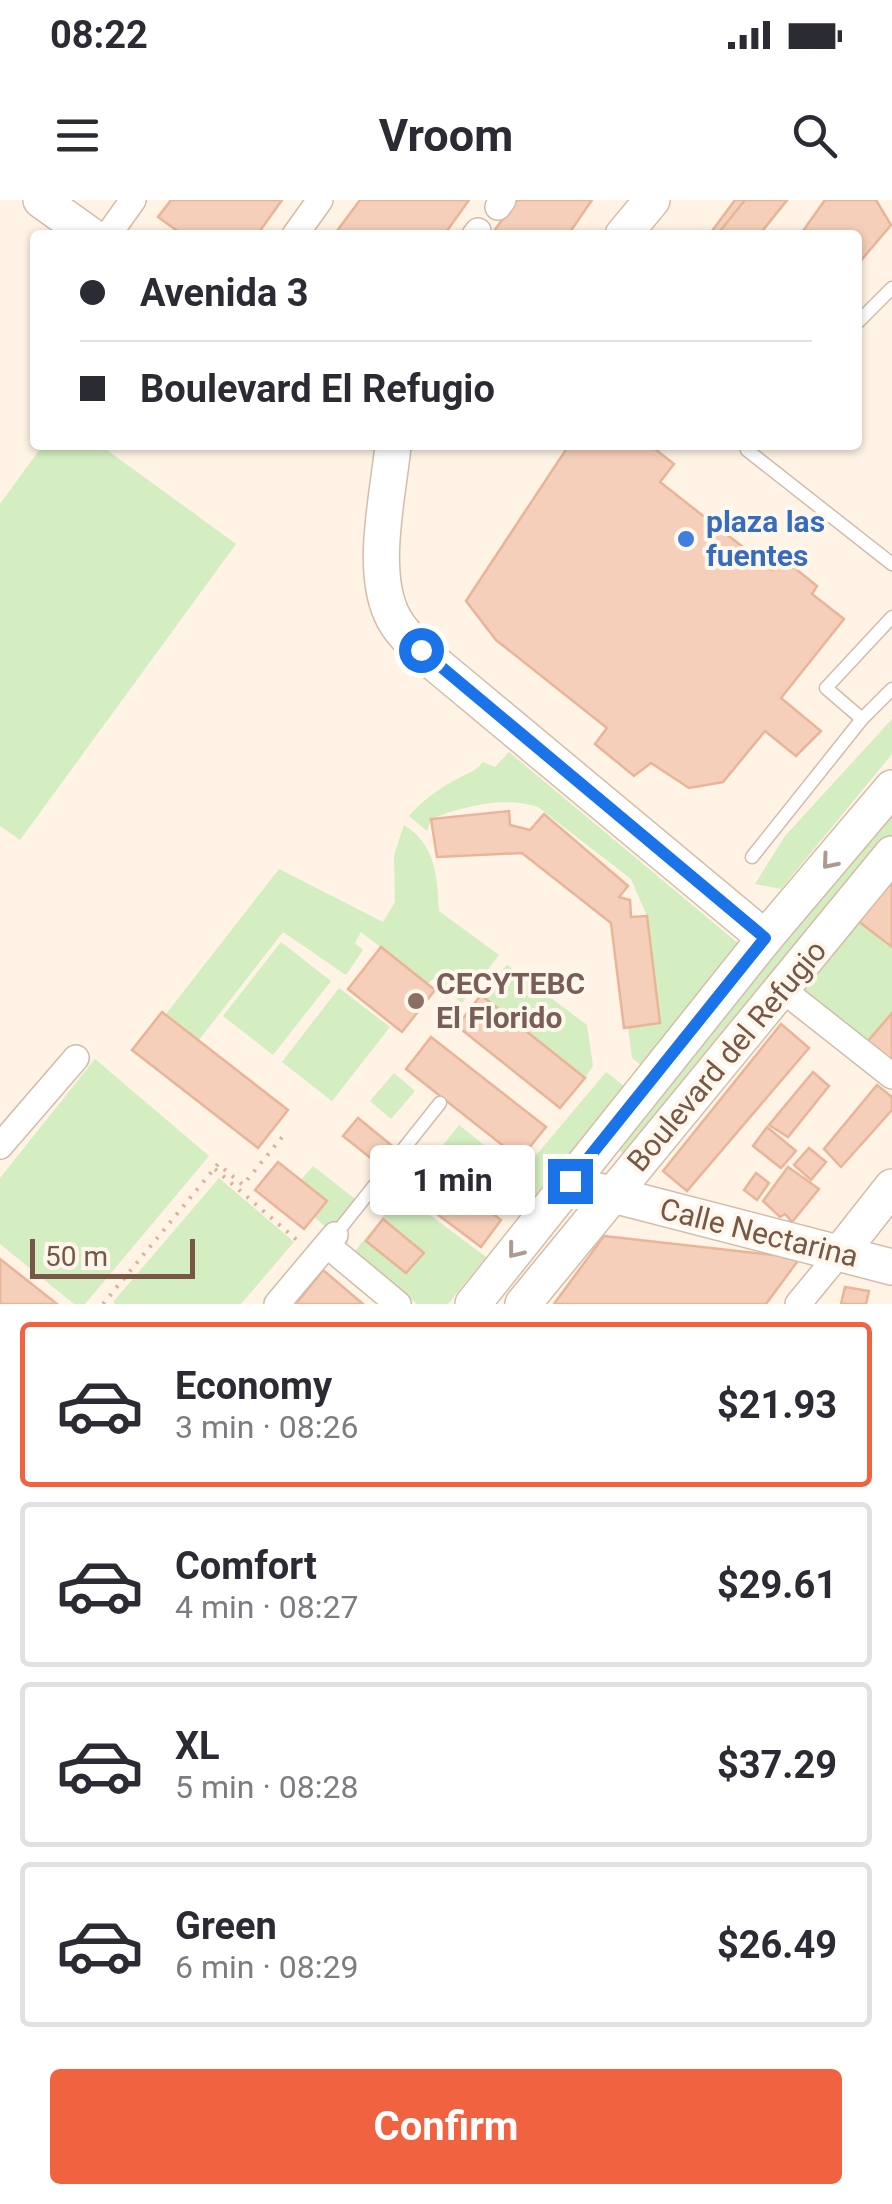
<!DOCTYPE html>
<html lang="en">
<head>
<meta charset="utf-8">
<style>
	:root { --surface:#fff; --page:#f2f2f3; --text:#2b2b33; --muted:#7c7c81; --line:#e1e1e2; --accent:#f16240 }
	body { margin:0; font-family:Roboto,sans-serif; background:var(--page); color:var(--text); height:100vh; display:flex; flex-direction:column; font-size:38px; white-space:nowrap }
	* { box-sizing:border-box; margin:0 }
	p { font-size:32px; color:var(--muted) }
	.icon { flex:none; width:55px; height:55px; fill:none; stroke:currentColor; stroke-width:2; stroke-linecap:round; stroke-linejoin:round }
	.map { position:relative; height:1104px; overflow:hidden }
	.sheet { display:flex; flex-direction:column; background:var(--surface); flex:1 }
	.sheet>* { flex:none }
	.hud { position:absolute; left:30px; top:30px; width:832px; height:220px; border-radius:10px; box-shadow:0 2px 8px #0004; display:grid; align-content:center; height:220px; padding:0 50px; background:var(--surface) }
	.scale { position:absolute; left:30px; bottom:25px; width:165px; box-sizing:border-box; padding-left:10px; border:5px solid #785747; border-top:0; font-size:28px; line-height:35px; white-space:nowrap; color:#785747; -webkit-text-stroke:8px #fff7ec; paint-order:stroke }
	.end { position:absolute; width:45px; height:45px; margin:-22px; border:12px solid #1a73e8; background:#fff; box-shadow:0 0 0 5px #fff }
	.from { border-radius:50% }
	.bubble { position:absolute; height:70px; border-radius:10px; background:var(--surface); box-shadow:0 2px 8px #0004; font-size:32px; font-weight:700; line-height:70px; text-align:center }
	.hud b { display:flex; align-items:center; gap:35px; height:95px; font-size:38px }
	.hud b+b { border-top:2px solid var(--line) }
	.hud i { width:25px; height:25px; background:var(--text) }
	ul { padding:18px 0 0; list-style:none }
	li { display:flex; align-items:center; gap:30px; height:165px; margin:0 20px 15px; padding:0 30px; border:5px solid var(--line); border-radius:10px }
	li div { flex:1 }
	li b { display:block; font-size:38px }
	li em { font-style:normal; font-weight:700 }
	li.on { border-color:var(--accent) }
	li>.icon { width:90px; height:90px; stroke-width:1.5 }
	.button { display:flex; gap:20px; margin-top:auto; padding:20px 50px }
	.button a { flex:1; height:115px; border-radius:10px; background:var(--accent); color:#fff; font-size:40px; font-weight:700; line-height:115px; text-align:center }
	.status { display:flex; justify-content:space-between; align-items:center; height:70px; padding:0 50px; background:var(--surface); direction:ltr }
	.status svg { height:28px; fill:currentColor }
	header { display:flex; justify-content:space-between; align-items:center; height:130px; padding:0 50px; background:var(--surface); font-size:45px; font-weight:700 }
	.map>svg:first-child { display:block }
</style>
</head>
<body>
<div class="status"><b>08:22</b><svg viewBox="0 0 49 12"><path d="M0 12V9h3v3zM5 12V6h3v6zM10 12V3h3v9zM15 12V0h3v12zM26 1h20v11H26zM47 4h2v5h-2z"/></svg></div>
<header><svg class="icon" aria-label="menu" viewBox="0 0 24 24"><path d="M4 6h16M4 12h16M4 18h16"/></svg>Vroom<svg class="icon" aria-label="search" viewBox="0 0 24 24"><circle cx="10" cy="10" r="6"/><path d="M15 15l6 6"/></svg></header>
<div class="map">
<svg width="892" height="1104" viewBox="0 0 892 1104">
	<rect width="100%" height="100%" fill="#fef3e4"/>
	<g fill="#d4edc1">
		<polygon points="43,245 100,245 236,344 20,640 0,626 0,304"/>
		<polygon points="892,519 892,554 781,689 755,684 785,636"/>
		<path d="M509,552L739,744L641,865L632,858L628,827L660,823L647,716L631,679L538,607C505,596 463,606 431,619L427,631L409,616C422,601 438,589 455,580C467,573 475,572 483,562L495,567Z"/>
		<polygon points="892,606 892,640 633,962 610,942"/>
		<path d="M404,625C436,645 437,676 439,711L499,755L462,803L433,779L427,784L361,732L355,743L363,750L346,775L283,732L199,840L166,814L279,669L383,722L395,702L394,655Z"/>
		<polygon points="853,717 892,747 892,811 865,843 797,786"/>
		<polygon points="281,742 331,781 273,855 223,816"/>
		<polygon points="507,765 587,825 593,866 585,878 481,795"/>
		<polygon points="339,788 390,827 332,901 282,862"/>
		<polygon points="95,859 209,956 85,1104 74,1104 0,1044 0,978"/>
		<polygon points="606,872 624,886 532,1000 512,984"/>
		<polygon points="394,873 415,891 391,919 370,901"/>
		<polygon points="459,925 505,962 485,986 440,949"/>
		<polygon points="313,966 355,999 330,1030 314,1017 326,1001 300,981"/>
		<polygon points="219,978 294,1042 241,1104 115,1104 113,1102"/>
		<polygon points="402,994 486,1057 448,1104 417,1104 354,1052"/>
	</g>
	<g fill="#f5cfb9" stroke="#e9b598" stroke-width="2.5">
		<polygon points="171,0 282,0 257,35 183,35 158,17"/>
		<polygon points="360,0 469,0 444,35 334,35"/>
		<polygon points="517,0 592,0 568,35 491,35"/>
		<polygon points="735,0 787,0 759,35 709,35"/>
		<polygon points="745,0 787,0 759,35 717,35"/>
		<polygon points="825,0 876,0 891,25 858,64 858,35 800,35"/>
		<polygon points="569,245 650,245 674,264 660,282 772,370 781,357 817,386 812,394 844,419 781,498 821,531 796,556 765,531 723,582 689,588 651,563 634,576 595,544 607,528 496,440 466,401"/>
		<polygon points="509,611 510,625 530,630 544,614 628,686 619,697 630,700 631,717 647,716 660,823 624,828 611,723 522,653 437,657 431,619"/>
		<polygon points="892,670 892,747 853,717"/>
		<polygon points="381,747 435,790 402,832 348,789"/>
		<polygon points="481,795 585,878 560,908 457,826"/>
		<polygon points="162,812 288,910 258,948 132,850"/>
		<polygon points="892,813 892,859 890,861 868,841"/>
		<polygon points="781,824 809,848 687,991 663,971"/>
		<polygon points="431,837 546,927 520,959 406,869"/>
		<polygon points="813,872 829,886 788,937 769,925"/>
		<polygon points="877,885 892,897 892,910 841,967 824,949"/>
		<polygon points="358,918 396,949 382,967 343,936"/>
		<polygon points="767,927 796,951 781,968 753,946"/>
		<polygon points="809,948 826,962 811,980 794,965"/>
		<polygon points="278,962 327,1001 304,1029 255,990"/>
		<polygon points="788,967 819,989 792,1022 785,1014 780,1017 763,1001"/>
		<polygon points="434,969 501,1020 481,1047 413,996"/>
		<polygon points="756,973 769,983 757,1000 744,990"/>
		<polygon points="383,1019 424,1053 406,1073 366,1041"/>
		<polygon points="604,1036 800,1058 766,1104 554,1104"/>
		<polygon points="0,1059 57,1104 0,1104"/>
		<polygon points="323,1070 363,1104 296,1104"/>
		<polygon points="845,1087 869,1091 866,1104 841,1104"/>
	</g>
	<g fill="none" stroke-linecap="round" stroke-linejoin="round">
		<g stroke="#d2bcab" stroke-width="15">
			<g id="lane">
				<polyline points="858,122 892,88"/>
				<polyline points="751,245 747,250 892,364"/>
				<polyline points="862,519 826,488 892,417"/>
				<polyline points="752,657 862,519 892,489"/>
				<polyline points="335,1035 440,903"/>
			</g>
		</g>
		<g stroke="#d2bcab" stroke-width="28">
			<g id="street">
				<polyline points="498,7 503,0"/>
				<polyline points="108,35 133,0"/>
				<polyline points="295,35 320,0"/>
				<polyline points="475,35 478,31"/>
				<polyline points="783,790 892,876"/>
				<polyline points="0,946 76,858"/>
				<polyline points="327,1045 398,1104"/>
				<polyline points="277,1104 335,1035"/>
				<polyline points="798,1104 840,1053"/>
			</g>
		</g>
		<g stroke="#d6bca9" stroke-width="38">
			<g id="secondary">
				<polyline points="41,0 90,35"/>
				<polyline points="623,35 652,0"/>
				<path d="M393,246C388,296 369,374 394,419C404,437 422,451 437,465L765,738"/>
				<polyline points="594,990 892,1067"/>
				<polyline points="840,1053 892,987"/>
				<polyline points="473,1104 765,738 892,588"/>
				<polyline points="523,1104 892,654"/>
			</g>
		</g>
		<g stroke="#dbb39c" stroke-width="4" stroke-dasharray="2.5 8" stroke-linecap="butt">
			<polyline points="215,969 298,1041"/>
			<polyline points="103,1104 218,964 243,985 283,936"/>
		</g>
		<use href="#lane" stroke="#fff" stroke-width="12"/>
		<use href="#street" stroke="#fff" stroke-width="25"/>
		<use href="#secondary" stroke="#fff" stroke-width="35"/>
	</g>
	<defs><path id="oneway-chevron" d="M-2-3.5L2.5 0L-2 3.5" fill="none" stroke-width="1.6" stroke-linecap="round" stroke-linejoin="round" transform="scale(2.5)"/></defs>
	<g stroke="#ae9a91">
		<use href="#oneway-chevron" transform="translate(829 662) rotate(130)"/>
		<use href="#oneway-chevron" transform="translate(515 1051) rotate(128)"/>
	</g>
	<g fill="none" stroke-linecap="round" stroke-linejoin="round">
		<polyline stroke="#1a73e8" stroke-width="12" points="421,450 765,738 570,981"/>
	</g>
	<circle fill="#3f7fe0" stroke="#fff7ec" stroke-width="4" cx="686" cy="339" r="10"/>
	<circle fill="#8d6e63" stroke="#fff7ec" stroke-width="4" cx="416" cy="801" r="10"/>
	<g text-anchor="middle" stroke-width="8" stroke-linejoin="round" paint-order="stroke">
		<g font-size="30" font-weight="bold" fill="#366cbe" stroke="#fff7ec" text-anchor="start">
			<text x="706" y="332">plaza las<tspan x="706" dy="34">fuentes</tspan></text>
		</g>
		<g font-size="30" font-weight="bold" fill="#785e54" stroke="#fff7ec" text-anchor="start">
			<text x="436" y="794">CECYTEBC<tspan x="436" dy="34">El Florido</tspan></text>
		</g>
		<g font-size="30" fill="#785747" stroke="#fff7ec">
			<text transform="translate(727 856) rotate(-50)" y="10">Boulevard del Refugio</text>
			<text transform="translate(759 1033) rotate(14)" y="10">Calle Nectarina</text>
		</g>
	</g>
</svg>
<div class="scale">50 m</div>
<i class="end from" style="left:421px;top:450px"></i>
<i class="end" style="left:570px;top:981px"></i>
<div class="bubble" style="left:370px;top:945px;width:165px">1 min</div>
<div class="hud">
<b><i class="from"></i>Avenida 3</b>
<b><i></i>Boulevard El Refugio</b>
</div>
</div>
<section class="sheet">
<ul>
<li class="on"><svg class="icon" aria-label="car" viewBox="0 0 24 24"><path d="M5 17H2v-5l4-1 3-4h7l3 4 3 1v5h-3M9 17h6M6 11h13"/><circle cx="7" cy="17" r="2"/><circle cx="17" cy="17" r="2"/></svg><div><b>Economy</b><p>3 min · 08:26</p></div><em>$21.93</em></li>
<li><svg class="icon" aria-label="car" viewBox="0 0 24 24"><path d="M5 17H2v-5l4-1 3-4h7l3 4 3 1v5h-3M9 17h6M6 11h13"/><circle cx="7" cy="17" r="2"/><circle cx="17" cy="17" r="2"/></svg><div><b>Comfort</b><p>4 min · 08:27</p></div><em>$29.61</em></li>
<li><svg class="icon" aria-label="car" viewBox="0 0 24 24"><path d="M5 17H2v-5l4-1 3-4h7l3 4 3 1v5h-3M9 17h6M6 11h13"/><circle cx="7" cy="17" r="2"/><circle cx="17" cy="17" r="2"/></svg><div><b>XL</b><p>5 min · 08:28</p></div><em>$37.29</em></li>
<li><svg class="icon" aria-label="car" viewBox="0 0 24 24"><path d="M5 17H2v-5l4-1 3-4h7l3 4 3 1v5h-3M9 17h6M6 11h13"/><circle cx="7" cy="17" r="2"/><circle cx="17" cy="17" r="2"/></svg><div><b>Green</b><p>6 min · 08:29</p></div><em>$26.49</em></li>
</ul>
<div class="button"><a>Confirm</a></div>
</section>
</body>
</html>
